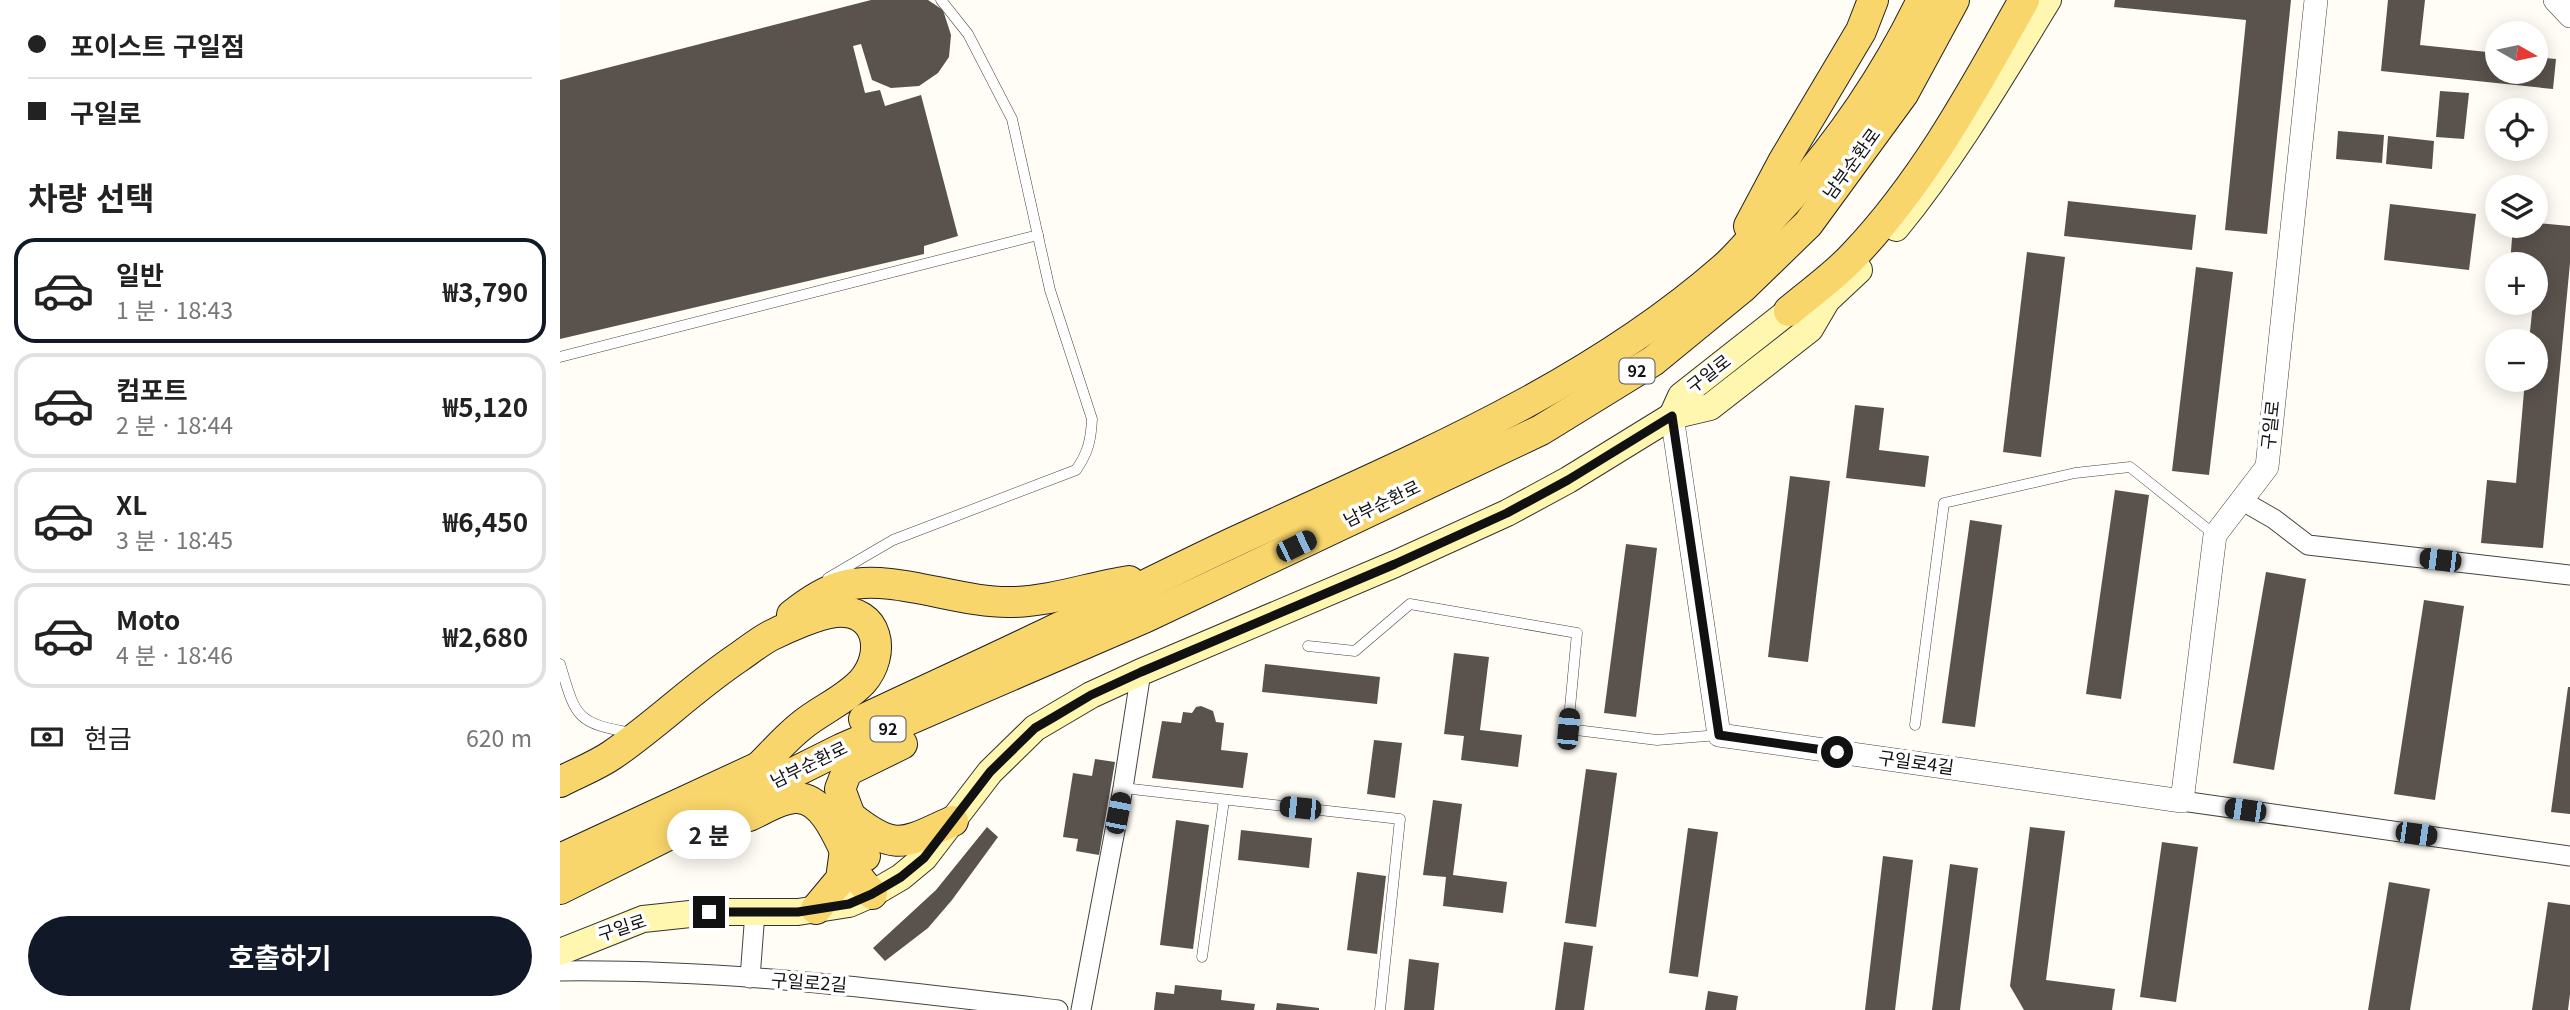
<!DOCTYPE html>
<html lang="ko">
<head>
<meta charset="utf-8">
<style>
	:root { --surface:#fff; --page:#f6f6f6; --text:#222; --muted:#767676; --line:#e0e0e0; --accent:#111827 }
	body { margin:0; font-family:Georgia,"Noto Sans KR",serif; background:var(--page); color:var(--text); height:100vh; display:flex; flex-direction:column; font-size:26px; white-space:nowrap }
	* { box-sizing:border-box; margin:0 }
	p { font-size:23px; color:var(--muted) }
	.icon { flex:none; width:38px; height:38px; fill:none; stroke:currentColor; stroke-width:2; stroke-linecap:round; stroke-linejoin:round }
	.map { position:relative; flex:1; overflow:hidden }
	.side { display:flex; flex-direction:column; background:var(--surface); width:560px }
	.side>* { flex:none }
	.top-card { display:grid; align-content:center; height:154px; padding:0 28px; background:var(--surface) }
	.needle { width:46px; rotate:99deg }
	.buttons { position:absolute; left:1925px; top:21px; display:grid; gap:14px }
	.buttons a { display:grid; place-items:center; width:63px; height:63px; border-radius:50%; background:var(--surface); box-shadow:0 4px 18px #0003; font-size:35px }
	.end { position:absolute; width:32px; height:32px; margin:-16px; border:9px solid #111; background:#fff; box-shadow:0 0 0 4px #fff }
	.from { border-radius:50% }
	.bubble { position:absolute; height:49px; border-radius:24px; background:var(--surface); box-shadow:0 4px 18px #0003; font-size:23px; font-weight:700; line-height:49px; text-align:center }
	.car { position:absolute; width:21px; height:42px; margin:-21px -10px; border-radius:9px; box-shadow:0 0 5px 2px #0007; background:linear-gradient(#222 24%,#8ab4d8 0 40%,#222 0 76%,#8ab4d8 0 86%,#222 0) }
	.top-card b { display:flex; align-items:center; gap:24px; height:66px; font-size:26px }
	.top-card b+b { border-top:2px solid var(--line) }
	.top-card i { width:18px; height:18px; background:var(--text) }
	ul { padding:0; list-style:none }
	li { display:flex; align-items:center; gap:21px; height:105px; margin:0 14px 10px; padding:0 14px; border:4px solid var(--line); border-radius:21px }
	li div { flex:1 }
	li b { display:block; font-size:26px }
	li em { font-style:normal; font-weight:700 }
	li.on { border-color:var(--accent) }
	li>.icon { width:63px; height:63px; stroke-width:1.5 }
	h2 { padding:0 28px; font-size:32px; line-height:84px }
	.pay { display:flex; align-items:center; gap:18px; height:77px; padding:0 28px; font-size:26px }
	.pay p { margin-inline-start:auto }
	.primary-button { display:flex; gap:14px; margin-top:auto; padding:14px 28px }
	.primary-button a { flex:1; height:80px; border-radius:42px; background:var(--accent); color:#fff; font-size:28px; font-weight:700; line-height:80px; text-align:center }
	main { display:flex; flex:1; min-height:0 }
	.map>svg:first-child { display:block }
</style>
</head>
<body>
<main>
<section class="side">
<div class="top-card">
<b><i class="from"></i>포이스트 구일점</b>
<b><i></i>구일로</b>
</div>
<h2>차량 선택</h2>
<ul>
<li class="on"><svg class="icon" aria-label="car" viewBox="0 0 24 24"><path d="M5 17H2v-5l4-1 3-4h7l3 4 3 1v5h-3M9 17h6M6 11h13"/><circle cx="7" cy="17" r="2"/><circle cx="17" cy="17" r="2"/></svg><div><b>일반</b><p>1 분 · 18:43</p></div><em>₩3,790</em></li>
<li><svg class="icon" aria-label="car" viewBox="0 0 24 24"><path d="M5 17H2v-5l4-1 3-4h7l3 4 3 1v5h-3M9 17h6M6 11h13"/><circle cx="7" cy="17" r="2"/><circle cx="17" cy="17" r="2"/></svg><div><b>컴포트</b><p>2 분 · 18:44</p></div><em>₩5,120</em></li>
<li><svg class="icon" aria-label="car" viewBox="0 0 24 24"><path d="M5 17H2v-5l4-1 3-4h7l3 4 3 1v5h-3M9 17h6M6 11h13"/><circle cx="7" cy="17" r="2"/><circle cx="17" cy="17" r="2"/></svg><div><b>XL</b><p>3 분 · 18:45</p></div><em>₩6,450</em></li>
<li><svg class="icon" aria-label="car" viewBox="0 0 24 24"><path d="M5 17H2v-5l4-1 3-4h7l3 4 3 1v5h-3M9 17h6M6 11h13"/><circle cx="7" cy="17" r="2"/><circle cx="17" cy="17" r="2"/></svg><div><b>Moto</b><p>4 분 · 18:46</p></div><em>₩2,680</em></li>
</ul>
<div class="pay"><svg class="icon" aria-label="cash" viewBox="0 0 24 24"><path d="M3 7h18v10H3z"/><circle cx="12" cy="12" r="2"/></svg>현금<p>620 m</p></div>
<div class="primary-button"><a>호출하기</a></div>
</section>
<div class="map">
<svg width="2010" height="1010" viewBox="0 0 2010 1010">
	<rect width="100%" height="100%" fill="#fffdf5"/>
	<g fill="#5a524d">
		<polygon points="311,0 368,0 383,10 391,35 389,57 378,73 359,86 331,88 312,80 301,44 293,46 305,93 320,90 325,106 361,95 398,236 364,246 364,254 0,339 0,80"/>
		<polygon points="1555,0 1731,0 1707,234 1665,230 1686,20 1554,7"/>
		<polygon points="1828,0 1865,0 1860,45 1937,53 1937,72 1976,72 1976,57 1996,59 1993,89 1821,71"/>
		<polygon points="1880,91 1909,93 1904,139 1876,137"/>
		<polygon points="1778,131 1824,135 1822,163 1776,159"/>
		<polygon points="1828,136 1874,141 1872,169 1826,164"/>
		<polygon points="1508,201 1636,215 1632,250 1504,236"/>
		<polygon points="1830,204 1916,214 1909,270 1824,260"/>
		<polygon points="1976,223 2010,226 2010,263 1983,548 1921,543 1927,480 1956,483 1965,380 1976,380 1976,341 1969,341 1973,303 1976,303 1976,264 1950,264 1953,226 1976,226"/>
		<polygon points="1467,252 1505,257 1481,457 1443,452"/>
		<polygon points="1636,267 1673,272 1649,475 1612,471"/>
		<polygon points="1295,405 1324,408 1319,450 1369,456 1365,487 1286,478"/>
		<polygon points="1230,476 1270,481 1248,662 1208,657"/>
		<polygon points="1555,490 1589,495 1561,699 1526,694"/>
		<polygon points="1410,520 1442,525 1415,727 1382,723"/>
		<polygon points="1066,544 1097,548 1076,717 1044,713"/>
		<polygon points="1706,572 1746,579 1714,770 1673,763"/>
		<polygon points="1864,600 1904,606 1875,800 1834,794"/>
		<polygon points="894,653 929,657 920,730 962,735 958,767 901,760 904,736 884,734"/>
		<polygon points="705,664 820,677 817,704 702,692"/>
		<polygon points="2008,687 2010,687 2010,814 1991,812"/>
		<polygon points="641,706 653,711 656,722 664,723 661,750 688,753 683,788 592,778 602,721 621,723 623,712 632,713 636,707"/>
		<polygon points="814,740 842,743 835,798 807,794"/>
		<polygon points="535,759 555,762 539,855 516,851 518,839 503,837 513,773 532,776"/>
		<polygon points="1026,769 1057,773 1036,927 1005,923"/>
		<polygon points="873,800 902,804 893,875 947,882 943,913 883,906 886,877 863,875"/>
		<polygon points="616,820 649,825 633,949 600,945"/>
		<polygon points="427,827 438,837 392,900 368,928 325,961 313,948 376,890"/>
		<polygon points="1470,827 1505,831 1486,980 1555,989 1552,1010 1464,1010 1450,986"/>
		<polygon points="1128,828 1158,832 1138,977 1109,973"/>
		<polygon points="681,830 752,838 749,868 678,860"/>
		<polygon points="1602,842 1638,847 1616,1002 1580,997"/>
		<polygon points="1323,856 1353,860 1335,1010 1305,1010"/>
		<polygon points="1390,864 1418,868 1400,1010 1372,1010"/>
		<polygon points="797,872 826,876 817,954 787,950"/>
		<polygon points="1829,882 1870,889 1850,1010 1808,1010"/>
		<polygon points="1988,902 2010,905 2010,994 2008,1010 1972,1010"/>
		<polygon points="1004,942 1033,946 1024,1010 995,1010"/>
		<polygon points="849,959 879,963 874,1010 844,1010"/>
		<polygon points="615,985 662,990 661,1000 695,1004 694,1010 594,1010 596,992 614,994"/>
		<polygon points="1148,991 1178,996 1176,1010 1145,1010"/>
		<polygon points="717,1003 759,1008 759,1010 716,1010"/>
	</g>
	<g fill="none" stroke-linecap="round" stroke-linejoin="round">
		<g stroke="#444" stroke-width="11">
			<g id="service">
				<polyline points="0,357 478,235"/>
				<path d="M268,578L333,540L516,470C528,453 531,440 532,419L490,290L452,119L408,34L381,0"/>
				<polyline points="748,646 795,651 850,604 1017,633 1008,729 1097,740 1159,735"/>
				<path d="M0,664C16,717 15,723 72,733"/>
				<polyline points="1355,725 1384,503 1515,473 1570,467 1655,535"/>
				<polyline points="563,788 840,819 820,1010"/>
				<polyline points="642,957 664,800"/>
			</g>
		</g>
		<g stroke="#444" stroke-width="21">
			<g id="minor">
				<polyline points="1681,500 1714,519 1748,545 2010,575"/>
				<polyline points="1622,801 2010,856"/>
				<path d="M0,971C167,969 333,990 498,1010"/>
				<polyline points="190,978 195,912"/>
				<polyline points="521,1010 563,788 581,672"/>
			</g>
		</g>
		<g stroke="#444" stroke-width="24">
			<g id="tertiary">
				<polyline points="1995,0 2010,16"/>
				<polyline points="1112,416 1159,735 1622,801 1655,535 1707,467 1756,0"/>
			</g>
		</g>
		<g stroke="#333" stroke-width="28">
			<g id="secondary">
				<path d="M1336,228C1394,157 1440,78 1488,0"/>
				<polyline points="1112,416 1121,396 1229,311 1249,305"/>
				<polyline points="0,952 83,919 149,912 238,912 289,904 312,894 341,877 364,858 430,772 475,728 531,695 581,672 835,564 947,513 1008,480 1112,416 1150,407 1250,329 1267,300 1299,270"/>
			</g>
		</g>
		<g stroke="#222" stroke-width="32">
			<g id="primary">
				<polyline points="1189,226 1223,162 1301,31 1313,0"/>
				<path d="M1229,311C1250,293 1275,276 1294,255C1365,180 1414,89 1464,0"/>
				<path d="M232,615C247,603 264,591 283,586C334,573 399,604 453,602C493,601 530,587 569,581"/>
				<path d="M304,719C361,692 419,666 477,638C542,607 606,574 672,543C840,465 1023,392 1164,268C1177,257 1188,243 1200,230C1265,163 1321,85 1362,0"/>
				<path d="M0,782C17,773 36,766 52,755C96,725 134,687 179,657C189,650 199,642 210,636C226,628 257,614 275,612C319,608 327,654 302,682C284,701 260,710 241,726C226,738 213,753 199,767"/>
				<path d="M189,816C203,810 220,798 236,798C269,797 284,855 298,877C302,883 308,889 312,894"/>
				<path d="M291,817C336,853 344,843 393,821"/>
				<polyline points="305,856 280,789 287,771 342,744"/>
				<polyline points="0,859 214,760"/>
				<polyline points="0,889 281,749 586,617 981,430 1093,361 1182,288 1248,224 1343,94 1394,0"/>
				<polyline points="256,909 281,879 285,850"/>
			</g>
		</g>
		<use href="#service" stroke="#fff" stroke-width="10"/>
		<use href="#minor" stroke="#fff" stroke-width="19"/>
		<use href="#tertiary" stroke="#fff" stroke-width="23"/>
		<use href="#secondary" stroke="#fff6b0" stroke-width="26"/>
		<use href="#primary" stroke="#f9d66b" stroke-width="30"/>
	</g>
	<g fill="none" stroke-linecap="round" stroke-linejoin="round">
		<polyline stroke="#111" stroke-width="9" points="149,912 238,912 289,904 312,894 341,877 364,858 430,772 475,728 494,717 531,695 581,672 835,564 947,513 1008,480 1112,416 1159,735 1277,752"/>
	</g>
	<g text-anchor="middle" stroke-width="7" stroke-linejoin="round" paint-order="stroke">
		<g fill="#fff" stroke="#585858" stroke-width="2">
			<rect x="1059.5" y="358.5" width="35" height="25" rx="5"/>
			<rect x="310.5" y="716.5" width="35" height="25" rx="5"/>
		</g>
		<g font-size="16" font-weight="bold" fill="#111">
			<text x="1077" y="377">92</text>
			<text x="328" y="735">92</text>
		</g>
		<g font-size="18" fill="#111" stroke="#fff">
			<text transform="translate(1292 164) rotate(-54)" y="6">남부순환로</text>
			<text transform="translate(1149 374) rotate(-38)" y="6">구일로</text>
			<text transform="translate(1711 425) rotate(-84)" y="6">구일로</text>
			<text transform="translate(822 504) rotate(-26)" y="6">남부순환로</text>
			<text transform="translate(1356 763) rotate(8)" y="6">구일로4길</text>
			<text transform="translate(249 765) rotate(-26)" y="6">남부순환로</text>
			<text transform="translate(62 928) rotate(-18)" y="6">구일로</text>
			<text transform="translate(249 983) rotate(4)" y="6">구일로2길</text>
		</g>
	</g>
</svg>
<div class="buttons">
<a><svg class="needle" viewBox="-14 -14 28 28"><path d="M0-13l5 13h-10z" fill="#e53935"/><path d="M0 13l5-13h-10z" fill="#767676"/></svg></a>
<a><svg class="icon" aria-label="locate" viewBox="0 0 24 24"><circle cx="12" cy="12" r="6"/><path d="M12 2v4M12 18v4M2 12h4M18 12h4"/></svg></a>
<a><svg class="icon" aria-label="layers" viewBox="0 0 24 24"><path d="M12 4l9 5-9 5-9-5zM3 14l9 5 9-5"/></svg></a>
<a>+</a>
<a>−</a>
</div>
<i class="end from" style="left:1277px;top:752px"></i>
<i class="end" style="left:149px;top:912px"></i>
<div class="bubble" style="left:107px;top:810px;width:84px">2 분</div>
<i class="car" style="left:736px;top:546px;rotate:64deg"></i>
<i class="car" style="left:1880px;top:560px;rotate:277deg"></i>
<i class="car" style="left:1008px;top:729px;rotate:5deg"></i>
<i class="car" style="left:740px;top:808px;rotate:276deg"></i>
<i class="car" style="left:1685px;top:810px;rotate:278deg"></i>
<i class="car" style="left:558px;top:813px;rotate:11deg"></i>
<i class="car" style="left:1856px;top:834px;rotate:98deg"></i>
</div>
</main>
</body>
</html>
